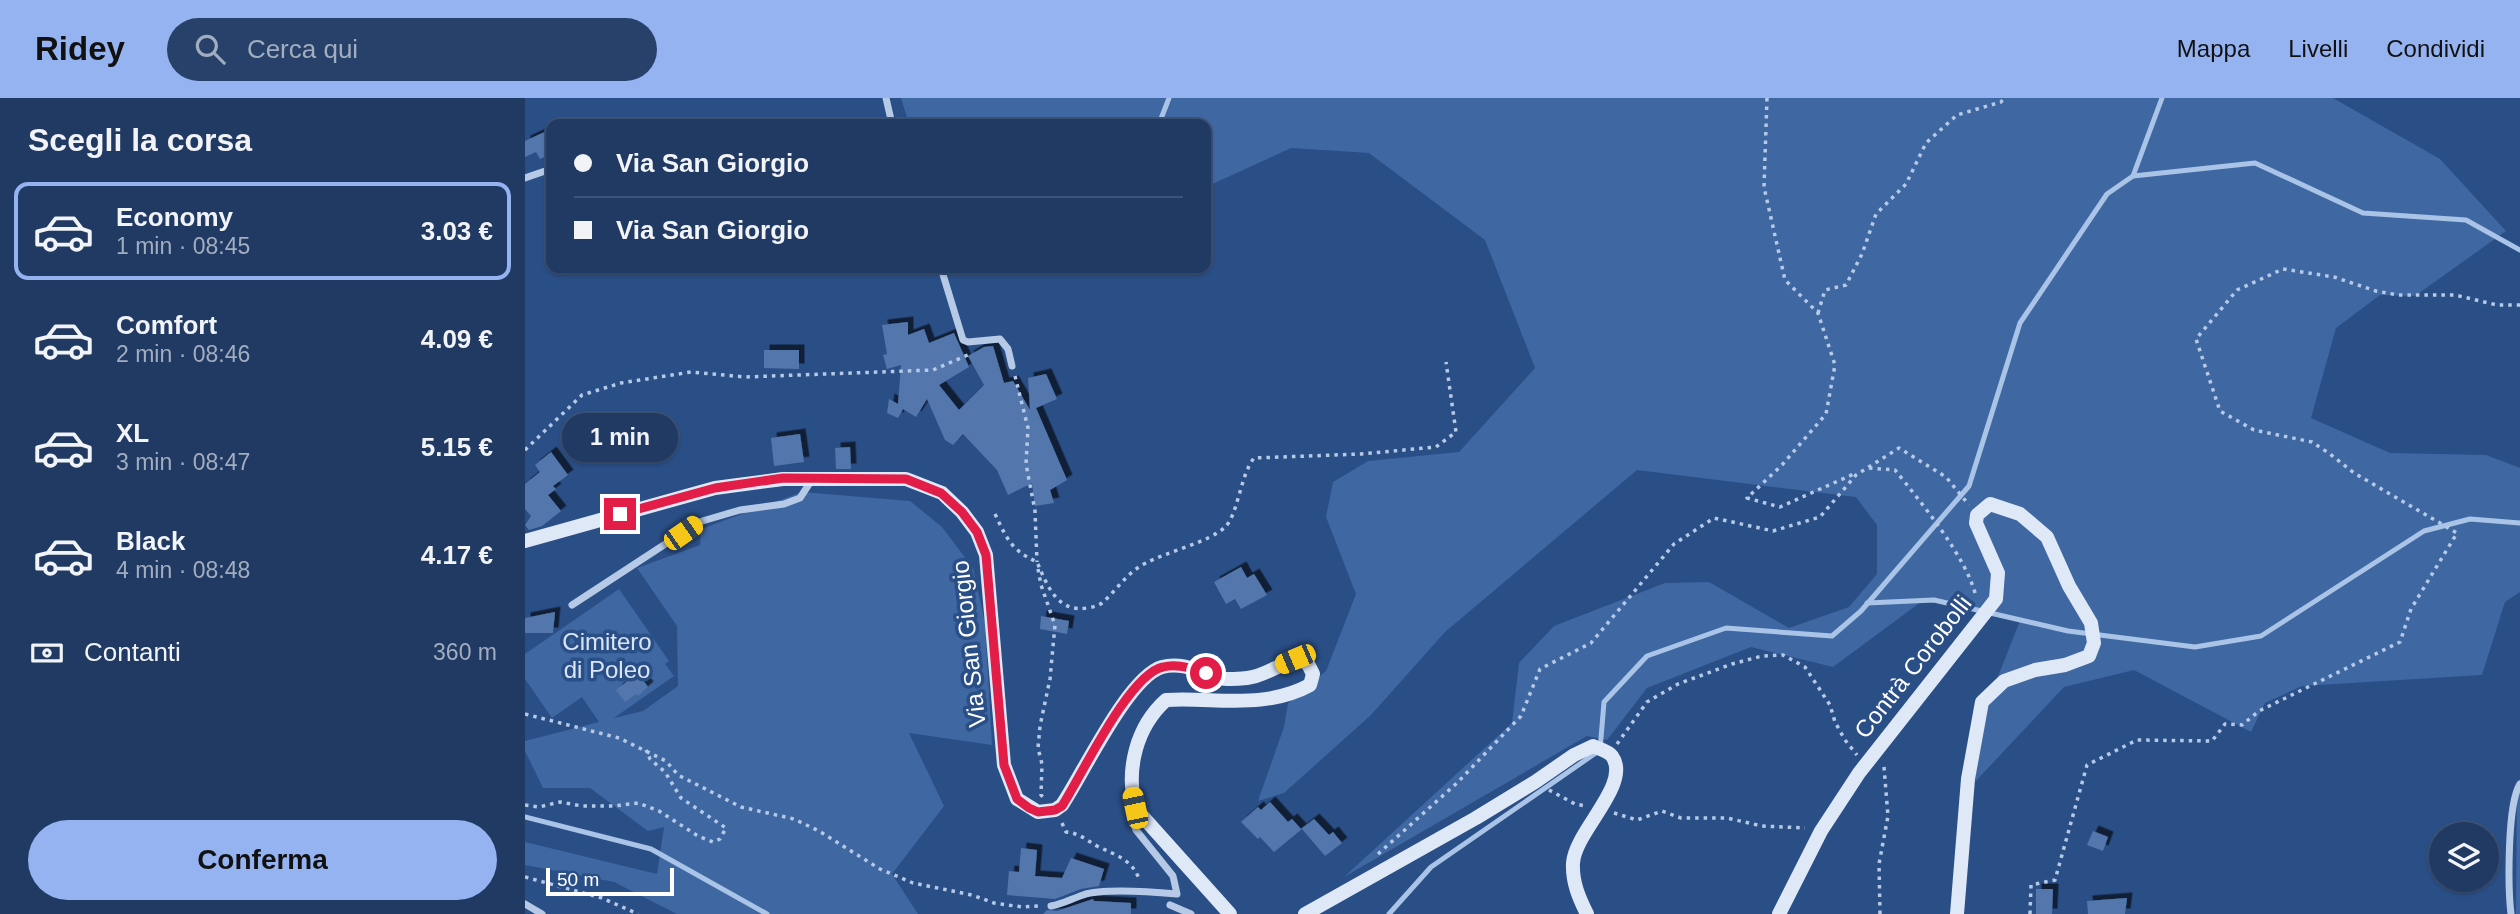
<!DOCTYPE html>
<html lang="it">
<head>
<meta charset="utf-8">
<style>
	:root { --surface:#203a64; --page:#28416a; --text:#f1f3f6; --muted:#a2adbf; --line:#3d5478; --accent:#95b2f1 }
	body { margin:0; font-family:Helvetica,sans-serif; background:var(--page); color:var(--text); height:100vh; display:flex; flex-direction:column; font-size:26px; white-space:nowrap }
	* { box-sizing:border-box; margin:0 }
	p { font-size:23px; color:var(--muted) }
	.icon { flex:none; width:38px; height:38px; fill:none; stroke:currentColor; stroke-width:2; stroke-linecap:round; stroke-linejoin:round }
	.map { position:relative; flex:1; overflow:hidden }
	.panel { display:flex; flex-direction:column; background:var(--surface); width:525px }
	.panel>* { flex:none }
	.top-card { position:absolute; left:21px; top:21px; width:665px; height:154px; border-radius:14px; box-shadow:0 2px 5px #0004,0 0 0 2px var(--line); display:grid; align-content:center; height:154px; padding:0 28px; background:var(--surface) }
	.buttons { position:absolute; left:1904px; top:724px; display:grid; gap:14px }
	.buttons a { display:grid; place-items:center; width:70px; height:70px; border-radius:50%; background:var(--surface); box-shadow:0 2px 5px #0004,0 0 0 2px var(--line); font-size:35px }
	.scale { position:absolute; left:21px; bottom:18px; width:128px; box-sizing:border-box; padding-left:7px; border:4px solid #fff; border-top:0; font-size:19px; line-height:24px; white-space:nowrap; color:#fff; -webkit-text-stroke:5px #2a4e86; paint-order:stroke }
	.end { position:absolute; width:32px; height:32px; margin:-16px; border:9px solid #e11d48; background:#fff; box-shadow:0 0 0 4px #fff }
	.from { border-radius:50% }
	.bubble { position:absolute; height:49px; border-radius:24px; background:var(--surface); box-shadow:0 2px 5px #0004,0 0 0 2px var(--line); font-size:23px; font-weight:600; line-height:49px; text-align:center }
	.car { position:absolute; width:21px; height:42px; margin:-21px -10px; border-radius:9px; box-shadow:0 0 5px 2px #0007; background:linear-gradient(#f5c518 24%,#345 0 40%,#f5c518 0 76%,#345 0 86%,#f5c518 0) }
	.top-card b { display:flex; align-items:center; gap:24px; height:66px; font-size:26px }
	.top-card b+b { border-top:2px solid var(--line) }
	.top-card i { width:18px; height:18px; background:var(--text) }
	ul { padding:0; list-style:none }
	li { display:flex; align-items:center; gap:21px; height:98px; margin:0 14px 10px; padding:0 14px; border:4px solid transparent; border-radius:14px }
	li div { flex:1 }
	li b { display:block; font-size:26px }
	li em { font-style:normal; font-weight:600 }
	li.current { border-color:var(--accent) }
	li>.icon { width:63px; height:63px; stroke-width:1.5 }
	h2 { padding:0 28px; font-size:32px; line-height:84px }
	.pay { display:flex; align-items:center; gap:18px; height:77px; padding:0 28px; font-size:26px }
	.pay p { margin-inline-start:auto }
	.cta { display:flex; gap:14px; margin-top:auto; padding:14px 28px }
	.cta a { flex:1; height:80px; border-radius:42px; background:var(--accent); color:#111; font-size:28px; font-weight:600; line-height:80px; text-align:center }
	header { display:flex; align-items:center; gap:42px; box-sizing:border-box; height:98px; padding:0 35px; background:var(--accent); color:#111 }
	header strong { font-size:33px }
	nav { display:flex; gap:38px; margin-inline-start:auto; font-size:24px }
	.search { width:490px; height:63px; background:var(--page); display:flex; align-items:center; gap:18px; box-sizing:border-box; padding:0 24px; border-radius:38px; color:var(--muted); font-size:26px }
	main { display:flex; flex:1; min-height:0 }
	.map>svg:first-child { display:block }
</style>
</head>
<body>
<header>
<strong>Ridey</strong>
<div class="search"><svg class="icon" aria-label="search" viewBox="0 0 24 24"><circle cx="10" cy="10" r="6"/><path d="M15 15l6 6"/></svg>Cerca qui</div>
<nav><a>Mappa</a><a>Livelli</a><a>Condividi</a></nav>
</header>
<main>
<section class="panel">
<h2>Scegli la corsa</h2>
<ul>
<li class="current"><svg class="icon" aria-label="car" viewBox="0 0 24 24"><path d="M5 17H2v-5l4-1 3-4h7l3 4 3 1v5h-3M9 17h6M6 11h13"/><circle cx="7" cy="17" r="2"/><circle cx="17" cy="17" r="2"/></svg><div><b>Economy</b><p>1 min · 08:45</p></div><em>3.03 €</em></li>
<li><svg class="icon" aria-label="car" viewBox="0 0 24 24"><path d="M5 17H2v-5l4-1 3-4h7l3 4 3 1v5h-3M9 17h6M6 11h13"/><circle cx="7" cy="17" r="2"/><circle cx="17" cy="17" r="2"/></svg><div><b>Comfort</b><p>2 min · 08:46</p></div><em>4.09 €</em></li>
<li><svg class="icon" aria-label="car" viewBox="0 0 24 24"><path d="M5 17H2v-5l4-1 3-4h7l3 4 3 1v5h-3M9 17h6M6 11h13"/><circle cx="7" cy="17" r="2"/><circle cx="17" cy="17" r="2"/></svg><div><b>XL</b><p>3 min · 08:47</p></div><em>5.15 €</em></li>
<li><svg class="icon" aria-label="car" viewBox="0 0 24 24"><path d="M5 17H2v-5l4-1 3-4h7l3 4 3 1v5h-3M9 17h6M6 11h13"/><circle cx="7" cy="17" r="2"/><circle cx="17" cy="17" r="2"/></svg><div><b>Black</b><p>4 min · 08:48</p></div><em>4.17 €</em></li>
</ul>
<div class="pay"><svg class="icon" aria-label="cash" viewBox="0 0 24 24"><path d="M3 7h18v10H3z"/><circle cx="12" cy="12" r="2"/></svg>Contanti<p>360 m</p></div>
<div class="cta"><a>Conferma</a></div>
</section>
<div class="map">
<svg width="1995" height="816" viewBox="0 0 1995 816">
	<defs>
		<filter id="shadow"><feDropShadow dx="5.5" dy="-5.5" stdDeviation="0" flood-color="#0009"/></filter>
	</defs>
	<rect width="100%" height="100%" fill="#2a4e86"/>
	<g fill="#3f67a2">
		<polygon points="376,0 1808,0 1915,61 1981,133 1890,198 1855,197 1811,230 1786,320 1865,355 1961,357 1995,370 1995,494 1980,504 1957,577 1777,588 1740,605 1726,634 1609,572 1539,589 1450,684 1459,614 1496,520 1400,501 1308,569 1226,549 1122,590 1082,642 1062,638 819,779 987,625 994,565 1029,528 1140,485 1184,484 1264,530 1324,509 1352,476 1352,427 1331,399 1112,372 920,534 846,617 759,695 733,703 759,629 763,605 801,573 831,496 801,419 808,384 843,363 934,354 1010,270 960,142 844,55 766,50 681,89 681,26 384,26"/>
		<polygon points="277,394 385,403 417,429 448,470 460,525 467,647 384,635 419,708 367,776 393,816 152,816 89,784 0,767 0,744 132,776 139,729 123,733 65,690 18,690 0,653 0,643 74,624 57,599 27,620 0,581 0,556 94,491 144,563 140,566 149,578 89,620 118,613 153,588 152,528 112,470 175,447 176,431"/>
		<polygon points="1995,683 1995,816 1991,816 1992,685"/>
	</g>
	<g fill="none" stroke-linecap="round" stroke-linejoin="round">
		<g stroke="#aac4e8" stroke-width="5">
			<polyline points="634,26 644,0"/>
			<polyline points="1608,78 1637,0"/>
			<polyline points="1342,505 1409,502 1543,533 1670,549 1736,538 1899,433 1945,421 1995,425"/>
			<polyline points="0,719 126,751 242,816"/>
			<polyline points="864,816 906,769 1075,652 1079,604 1122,558 1201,530 1307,538 1336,513 1444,388 1495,225 1582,96 1608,78 1730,65 1838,115 1941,122 1995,152"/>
		</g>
	</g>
	<g fill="#5377ad" filter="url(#shadow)">
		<polygon points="26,31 26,56 15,61 11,54 0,59 0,43"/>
		<polygon points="383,224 383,237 399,231 404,245 429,235 444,269 414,287 434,312 459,287 443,258 459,249 468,248 479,285 488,283 505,312 503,280 521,276 532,301 511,310 542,382 525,392 529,405 510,408 507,385 483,397 472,372 438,336 428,347 420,342 402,301 391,319 378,311 373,320 362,315 364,301 373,306 376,267 362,271 358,257 362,256 357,227"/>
		<polygon points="239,252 274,252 274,271 239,270"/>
		<polygon points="275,336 279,364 249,368 246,340"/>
		<polygon points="325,349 326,371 311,371 310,350"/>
		<polygon points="26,354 43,377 28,388 31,391 23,397 36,413 17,428 4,432 0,427 6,418 0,411 0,386 15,374 10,367"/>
		<polygon points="716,469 722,480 729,476 742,497 716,511 710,501 701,506 689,484"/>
		<polygon points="30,514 28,535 0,535 0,520"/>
		<polygon points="516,518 544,523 542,536 515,531"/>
		<polygon points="113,575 123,589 113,598 111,596 100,604 91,592"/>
		<polygon points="745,704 763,724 767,721 776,731 789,721 804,737 808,734 817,745 800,758 777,731 749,754 735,739 733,741 716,724 733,709 736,712"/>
		<polygon points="1568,733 1583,739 1578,753 1562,747"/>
		<polygon points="496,750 512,752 510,778 537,780 546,760 579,771 574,788 556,791 530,801 482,797 484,773 494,774"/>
		<polygon points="1511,791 1528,791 1527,816 1511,816"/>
		<polygon points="1602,800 1600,816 1563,816 1562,803"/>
		<polygon points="568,801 569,803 606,805 606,816 518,816 522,812 532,813"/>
	</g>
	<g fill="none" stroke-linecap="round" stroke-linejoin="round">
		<g stroke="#b6cae7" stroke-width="3.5" stroke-dasharray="3.5 5" stroke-linecap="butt">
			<polyline points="1242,0 1239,89 1260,182 1293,215 1310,267 1301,316 1257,367 1222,400 1255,409 1331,375"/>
			<polyline points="1293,215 1300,192 1321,187 1337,156 1351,116 1381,86 1401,45 1432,17 1476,4 1479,0"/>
			<polyline points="490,278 503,330 501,366 510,413 512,464"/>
			<polyline points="0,352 57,297 96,285 166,274 220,279 408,272 445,256"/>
			<path d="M1344,370L1370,372C1395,403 1443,461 1451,499"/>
			<path d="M470,416C482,441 486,452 512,464C522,487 532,515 562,510C568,509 573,508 577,505C592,492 602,474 621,465C641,454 685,444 700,429C713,417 715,378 729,360L836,356L911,349L931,334L921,264"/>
			<polyline points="513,471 516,487 530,527 525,581 515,628 513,650 517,666 516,697 518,699"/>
			<polyline points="0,616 94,640 141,663 153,677 216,709 269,721 294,733 355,771 388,785 447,797 469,805 497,809 514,808"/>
			<polyline points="1092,646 1122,604 1153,586 1207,566 1237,558 1258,557 1280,569 1305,607 1310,624 1320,642 1332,657"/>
			<polyline points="1024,692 1050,706 1061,708"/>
			<polyline points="0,707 14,709 35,704 57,708 89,708 113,705 134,713 173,738 188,744 195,741 201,730 156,700 140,674 125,661 121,652"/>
			<polyline points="1089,715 1112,722 1137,713 1156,720 1202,720 1237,728 1280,730"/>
			<path d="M537,725L541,734C554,735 561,742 572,748C590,757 607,761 614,781"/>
			<polyline points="853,756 932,685 996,618 1015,571 1066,545 1149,446 1189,420 1248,433 1295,419 1331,377 1374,350 1421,379 1444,407"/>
			<polyline points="0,779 77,800 113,816"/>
			<polyline points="1355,816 1354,766 1363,718 1359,669"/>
			<polyline points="1505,816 1506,787 1530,782 1562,667 1612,642 1687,643 1700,626 1717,627 1734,613 1875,544 1886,511 1932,435 1829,375 1805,356 1787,344 1729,332 1695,313 1671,241 1712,192 1758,171 1809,179 1851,193 1873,197 1930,197 1972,207 1995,207"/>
		</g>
		<g stroke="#b6cae7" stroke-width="7">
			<polyline points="361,0 367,26"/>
			<polyline points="0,80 26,71"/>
			<polyline points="416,170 438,242 443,244 475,241 483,251 487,268"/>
			<polyline points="47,507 174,424 215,412 259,406 275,400 288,380"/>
			<polyline points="0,806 17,816"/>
			<polyline points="645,807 666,816"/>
			<path d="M526,808C538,806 546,801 558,797C579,790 629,794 652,796L648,778L611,732L608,724L610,710"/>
			<path d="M1986,816C1983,791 1982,706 1995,686"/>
		</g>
		<g stroke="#dfe8f7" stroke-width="14">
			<path d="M0,443L190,390L258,381H381L417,395L437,414L452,434L461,457L479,667L492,701L513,714L530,712L537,707C558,676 603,579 637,569C658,563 676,575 695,580C702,582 713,581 722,580C744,578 759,559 782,564L788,576L785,587C739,612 690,599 641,602C611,629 601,671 610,710L705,816"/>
			<path d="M780,816L951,720L1010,684L1049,657L1068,648C1074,651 1083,653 1087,658C1107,686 1050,733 1048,765C1047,784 1054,800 1062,816"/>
			<polyline points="1254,816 1296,733 1334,675 1471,501 1473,475 1451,425 1452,417 1465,406 1495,416 1522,439 1544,488 1566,525 1569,545 1564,558 1540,567 1510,572 1479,583 1457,604 1443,681 1432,816"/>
		</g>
	</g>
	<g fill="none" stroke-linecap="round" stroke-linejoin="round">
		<path stroke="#e11d48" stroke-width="9" d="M95,416L190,390L258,380L381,381L416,395L437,414L452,434L461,457L479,667L492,701L504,710L513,714L530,712L537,708C557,677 604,576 638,569C652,565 668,570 681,575"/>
	</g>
	<g text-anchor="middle" stroke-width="7" stroke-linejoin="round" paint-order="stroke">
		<g font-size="24" fill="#d9e5f6" stroke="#2a4e86">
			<text x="82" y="552">Cimitero<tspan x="82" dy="28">di Poleo</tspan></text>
		</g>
		<g font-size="24" fill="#fff" stroke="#2a4e86">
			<text transform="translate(444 546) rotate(-96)" y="8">Via San Giorgio</text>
			<text transform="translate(1388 569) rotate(-52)" y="8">Contrà Corobolli</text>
		</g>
	</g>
</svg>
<div class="buttons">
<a><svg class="icon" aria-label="layers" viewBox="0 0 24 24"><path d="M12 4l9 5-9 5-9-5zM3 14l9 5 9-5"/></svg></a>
</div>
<div class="scale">50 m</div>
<i class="end from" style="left:681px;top:575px"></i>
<i class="end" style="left:95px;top:416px"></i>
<div class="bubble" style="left:37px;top:315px;width:116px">1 min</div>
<i class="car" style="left:158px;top:435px;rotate:55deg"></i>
<i class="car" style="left:770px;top:561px;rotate:247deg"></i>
<i class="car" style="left:610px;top:710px;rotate:348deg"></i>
<div class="top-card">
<b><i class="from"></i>Via San Giorgio</b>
<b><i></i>Via San Giorgio</b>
</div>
</div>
</main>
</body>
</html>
